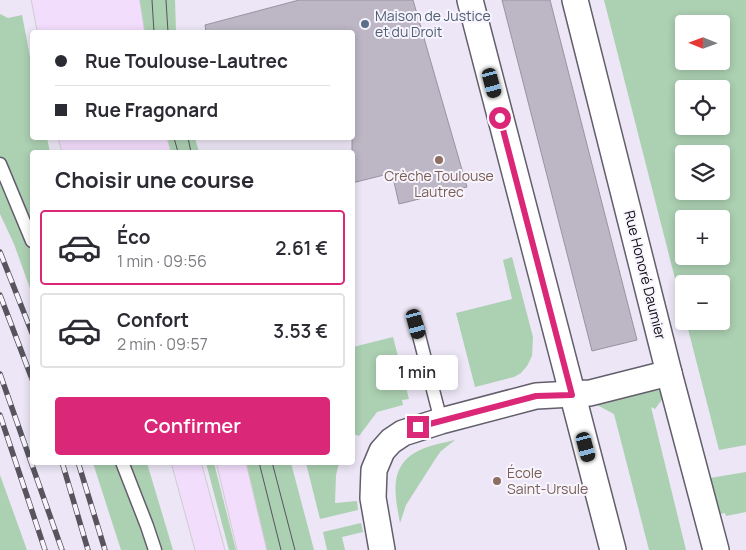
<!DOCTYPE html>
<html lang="fr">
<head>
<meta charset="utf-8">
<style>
	:root { --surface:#fff; --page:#f2f2f3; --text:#2b2b33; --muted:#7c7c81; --line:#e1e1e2; --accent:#db2777 }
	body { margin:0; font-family:Manrope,sans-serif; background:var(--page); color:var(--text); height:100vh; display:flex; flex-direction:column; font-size:19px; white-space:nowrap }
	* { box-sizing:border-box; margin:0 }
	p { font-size:16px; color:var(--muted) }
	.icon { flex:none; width:28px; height:28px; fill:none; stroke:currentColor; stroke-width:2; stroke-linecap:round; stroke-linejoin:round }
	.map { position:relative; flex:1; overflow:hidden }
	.details { position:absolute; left:30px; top:150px; width:325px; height:315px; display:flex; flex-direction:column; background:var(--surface); border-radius:5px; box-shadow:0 2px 8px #0003 }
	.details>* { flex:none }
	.guide { position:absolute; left:30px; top:30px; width:325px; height:110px; border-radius:5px; box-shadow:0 2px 8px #0003; display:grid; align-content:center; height:110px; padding:0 25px; background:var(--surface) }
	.needle { width:32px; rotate:271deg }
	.tools { position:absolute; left:675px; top:15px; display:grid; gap:10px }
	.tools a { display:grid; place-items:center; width:55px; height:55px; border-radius:5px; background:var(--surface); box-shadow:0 2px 8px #0003; font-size:25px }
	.end { position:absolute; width:22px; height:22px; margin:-11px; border:6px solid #db2777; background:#fff; box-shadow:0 0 0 2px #fff }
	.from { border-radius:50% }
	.bubble { position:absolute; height:35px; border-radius:5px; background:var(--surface); box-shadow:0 2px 8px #0003; font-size:16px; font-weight:600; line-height:35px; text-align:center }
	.car { position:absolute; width:15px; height:30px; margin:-15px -8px; border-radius:6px; box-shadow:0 0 4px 1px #0007; background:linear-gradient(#222 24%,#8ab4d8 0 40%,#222 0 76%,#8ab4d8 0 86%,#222 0) }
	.guide b { display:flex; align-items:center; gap:18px; height:48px; font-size:19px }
	.guide b+b { border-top:1px solid var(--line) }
	.guide i { width:12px; height:12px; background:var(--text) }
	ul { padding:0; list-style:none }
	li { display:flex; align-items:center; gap:15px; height:75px; margin:0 10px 8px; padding:0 15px; border:2px solid var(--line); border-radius:5px }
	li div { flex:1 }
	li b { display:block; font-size:19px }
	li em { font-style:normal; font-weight:600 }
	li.selected { border-color:var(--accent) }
	li>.icon { width:45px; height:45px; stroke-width:1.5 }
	h2 { padding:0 25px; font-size:22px; line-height:60px }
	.action { display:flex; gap:10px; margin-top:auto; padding:10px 25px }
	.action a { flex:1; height:58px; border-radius:5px; background:var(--accent); color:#fff; font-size:20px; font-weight:600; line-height:58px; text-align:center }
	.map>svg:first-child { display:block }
</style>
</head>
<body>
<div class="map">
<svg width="746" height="550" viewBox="0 0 746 550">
	<rect width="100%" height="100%" fill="#ece6f6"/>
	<g fill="#acd0b2" fill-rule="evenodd">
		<polygon points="131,0 175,0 176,32 135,32"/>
		<path d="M604,0H746V445L719,450L686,321H721V284H684V314ZM684,24H721V61H684ZM684,89H721V126H684ZM684,154H721V191H684ZM684,219H721V256H684Z"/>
		<polygon points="0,14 8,18 22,15 32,67 32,138 47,138 50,152 32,152 32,294 14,244 0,214"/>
		<polygon points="158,138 195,138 199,152 162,152"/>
		<polygon points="512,257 533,337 532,356 527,366 521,373 514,377 475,387 456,313 512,299 503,260"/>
		<polygon points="393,337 409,399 402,400 403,405 377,412 359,436 353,434 353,347"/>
		<polygon points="654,390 663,391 666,394 655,409 651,407 686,550 649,550 614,414 597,405"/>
		<path d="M455,440L441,451L436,458L406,505L400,523C395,496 388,466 418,451C429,445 443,443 455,440Z"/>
		<polygon points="93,463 147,463 173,550 121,550"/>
		<polygon points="206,463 214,463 236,550 229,550"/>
		<polygon points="243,463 291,463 314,550 265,550"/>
		<polygon points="306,463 339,463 336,475 335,503 357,501 358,510 320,519"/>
		<polygon points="746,472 746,512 726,516 725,513 720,514 710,478"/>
		<polygon points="0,475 27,550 0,550"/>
		<polygon points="361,523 363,532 342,537 345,550 327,550 323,532"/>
	</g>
	<g fill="#bcb6c5" stroke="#9893a2">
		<polygon points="299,0 413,0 467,187 399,204 392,173 352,183 352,32 206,32 205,25"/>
		<polygon points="502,0 550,0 637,340 592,351"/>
	</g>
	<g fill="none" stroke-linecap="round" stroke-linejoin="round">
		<g stroke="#635e6b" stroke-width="15">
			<g id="lane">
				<polyline points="0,164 32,241"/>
				<polyline points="416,324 441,421"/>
				<polyline points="122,462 147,526 155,550"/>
			</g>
		</g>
		<g stroke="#635e6b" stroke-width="28">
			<g id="street">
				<polyline points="470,0 613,550"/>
				<polyline points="575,0 669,373 716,550"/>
				<polyline points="382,550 373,498 374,470 382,451 391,441 403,433 441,421 536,396 590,393 669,373"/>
			</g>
		</g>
		<g stroke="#cececf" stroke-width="30">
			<g id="primary">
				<polyline points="46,0 52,32"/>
				<polyline points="72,0 78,32"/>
				<polyline points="98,0 103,32"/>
				<polyline points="125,0 130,32"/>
				<polyline points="73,138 77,152"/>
				<polyline points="99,138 102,152"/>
				<polyline points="126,138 130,152"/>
				<polyline points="152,138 156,152"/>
				<polyline points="186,462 210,550"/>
				<polyline points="231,462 252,550"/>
			</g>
		</g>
		<use href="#lane" stroke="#fff" stroke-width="12"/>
		<use href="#street" stroke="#fff" stroke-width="25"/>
		<use href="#primary" stroke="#f2ddfc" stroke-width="28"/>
		<g stroke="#57545d" stroke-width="1">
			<polyline points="152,0 154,32"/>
			<polyline points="166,0 168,32"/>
			<polyline points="174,138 178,152"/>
			<polyline points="188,138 191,152"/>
			<polyline points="259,462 281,550"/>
			<polyline points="272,462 295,550"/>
		</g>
		<g stroke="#57545d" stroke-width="5.5">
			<g id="rail">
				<polyline points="0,252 32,333"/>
				<polyline points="0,295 32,379"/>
				<polyline points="0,374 62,550"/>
				<polyline points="0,415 45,550"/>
				<polyline points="62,462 88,550"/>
				<polyline points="78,462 105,550"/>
			</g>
		</g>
		<use href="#rail" stroke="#f8f4fe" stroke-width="4" stroke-dasharray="11" stroke-linecap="butt"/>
	</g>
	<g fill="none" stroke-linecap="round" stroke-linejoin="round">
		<polyline stroke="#db2777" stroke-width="6" points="418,427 536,396 572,395 500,118"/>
	</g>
	<circle fill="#5c6f8a" stroke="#f8f4fe" stroke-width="2" cx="365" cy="24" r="5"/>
	<g fill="#8d6e63" stroke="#f8f4fe" stroke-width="2">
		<circle cx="439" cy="160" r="5"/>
		<circle cx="497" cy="481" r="5"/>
	</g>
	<g text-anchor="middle" stroke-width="4" stroke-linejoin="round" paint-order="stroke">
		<g font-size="14" fill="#4e5e75" stroke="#f8f4fe" text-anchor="start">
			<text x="375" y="21">Maison de Justice<tspan x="375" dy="16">et du Droit</tspan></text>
		</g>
		<g font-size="14" fill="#785e54" stroke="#f8f4fe">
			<text x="439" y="181">Crèche Toulouse<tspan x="439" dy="16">Lautrec</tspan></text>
			<text x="507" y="478" text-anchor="start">École<tspan x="507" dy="16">Saint-Ursule</tspan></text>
		</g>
		<g font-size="14" fill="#0c0a0f" stroke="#f8f4fe">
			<text transform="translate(645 275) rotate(76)" y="5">Rue Honoré Daumier</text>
		</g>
	</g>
</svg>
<div class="tools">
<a><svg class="needle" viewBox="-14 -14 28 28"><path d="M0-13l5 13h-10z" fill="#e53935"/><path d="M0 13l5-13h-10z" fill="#7c7c81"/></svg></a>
<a><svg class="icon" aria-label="locate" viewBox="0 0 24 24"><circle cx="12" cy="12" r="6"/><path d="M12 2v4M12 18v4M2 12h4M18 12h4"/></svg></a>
<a><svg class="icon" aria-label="layers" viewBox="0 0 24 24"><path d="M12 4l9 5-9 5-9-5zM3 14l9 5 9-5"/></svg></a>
<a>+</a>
<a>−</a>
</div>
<i class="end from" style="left:500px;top:118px"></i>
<i class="end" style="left:418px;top:427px"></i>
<div class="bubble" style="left:376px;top:355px;width:82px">1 min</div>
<i class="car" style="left:492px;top:83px;rotate:165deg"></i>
<i class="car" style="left:416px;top:324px;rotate:165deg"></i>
<i class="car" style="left:586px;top:447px;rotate:165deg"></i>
<div class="guide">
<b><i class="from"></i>Rue Toulouse-Lautrec</b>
<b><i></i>Rue Fragonard</b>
</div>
<section class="details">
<h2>Choisir une course</h2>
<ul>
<li class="selected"><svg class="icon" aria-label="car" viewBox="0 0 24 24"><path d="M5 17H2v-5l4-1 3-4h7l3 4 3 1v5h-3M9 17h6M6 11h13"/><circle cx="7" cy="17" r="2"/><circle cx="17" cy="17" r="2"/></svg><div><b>Éco</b><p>1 min · 09:56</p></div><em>2.61 €</em></li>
<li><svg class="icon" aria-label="car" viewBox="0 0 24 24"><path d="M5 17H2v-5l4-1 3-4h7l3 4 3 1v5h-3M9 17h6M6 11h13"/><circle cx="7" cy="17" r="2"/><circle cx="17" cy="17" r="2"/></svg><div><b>Confort</b><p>2 min · 09:57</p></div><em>3.53 €</em></li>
</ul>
<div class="action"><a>Confirmer</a></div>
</section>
</div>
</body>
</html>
